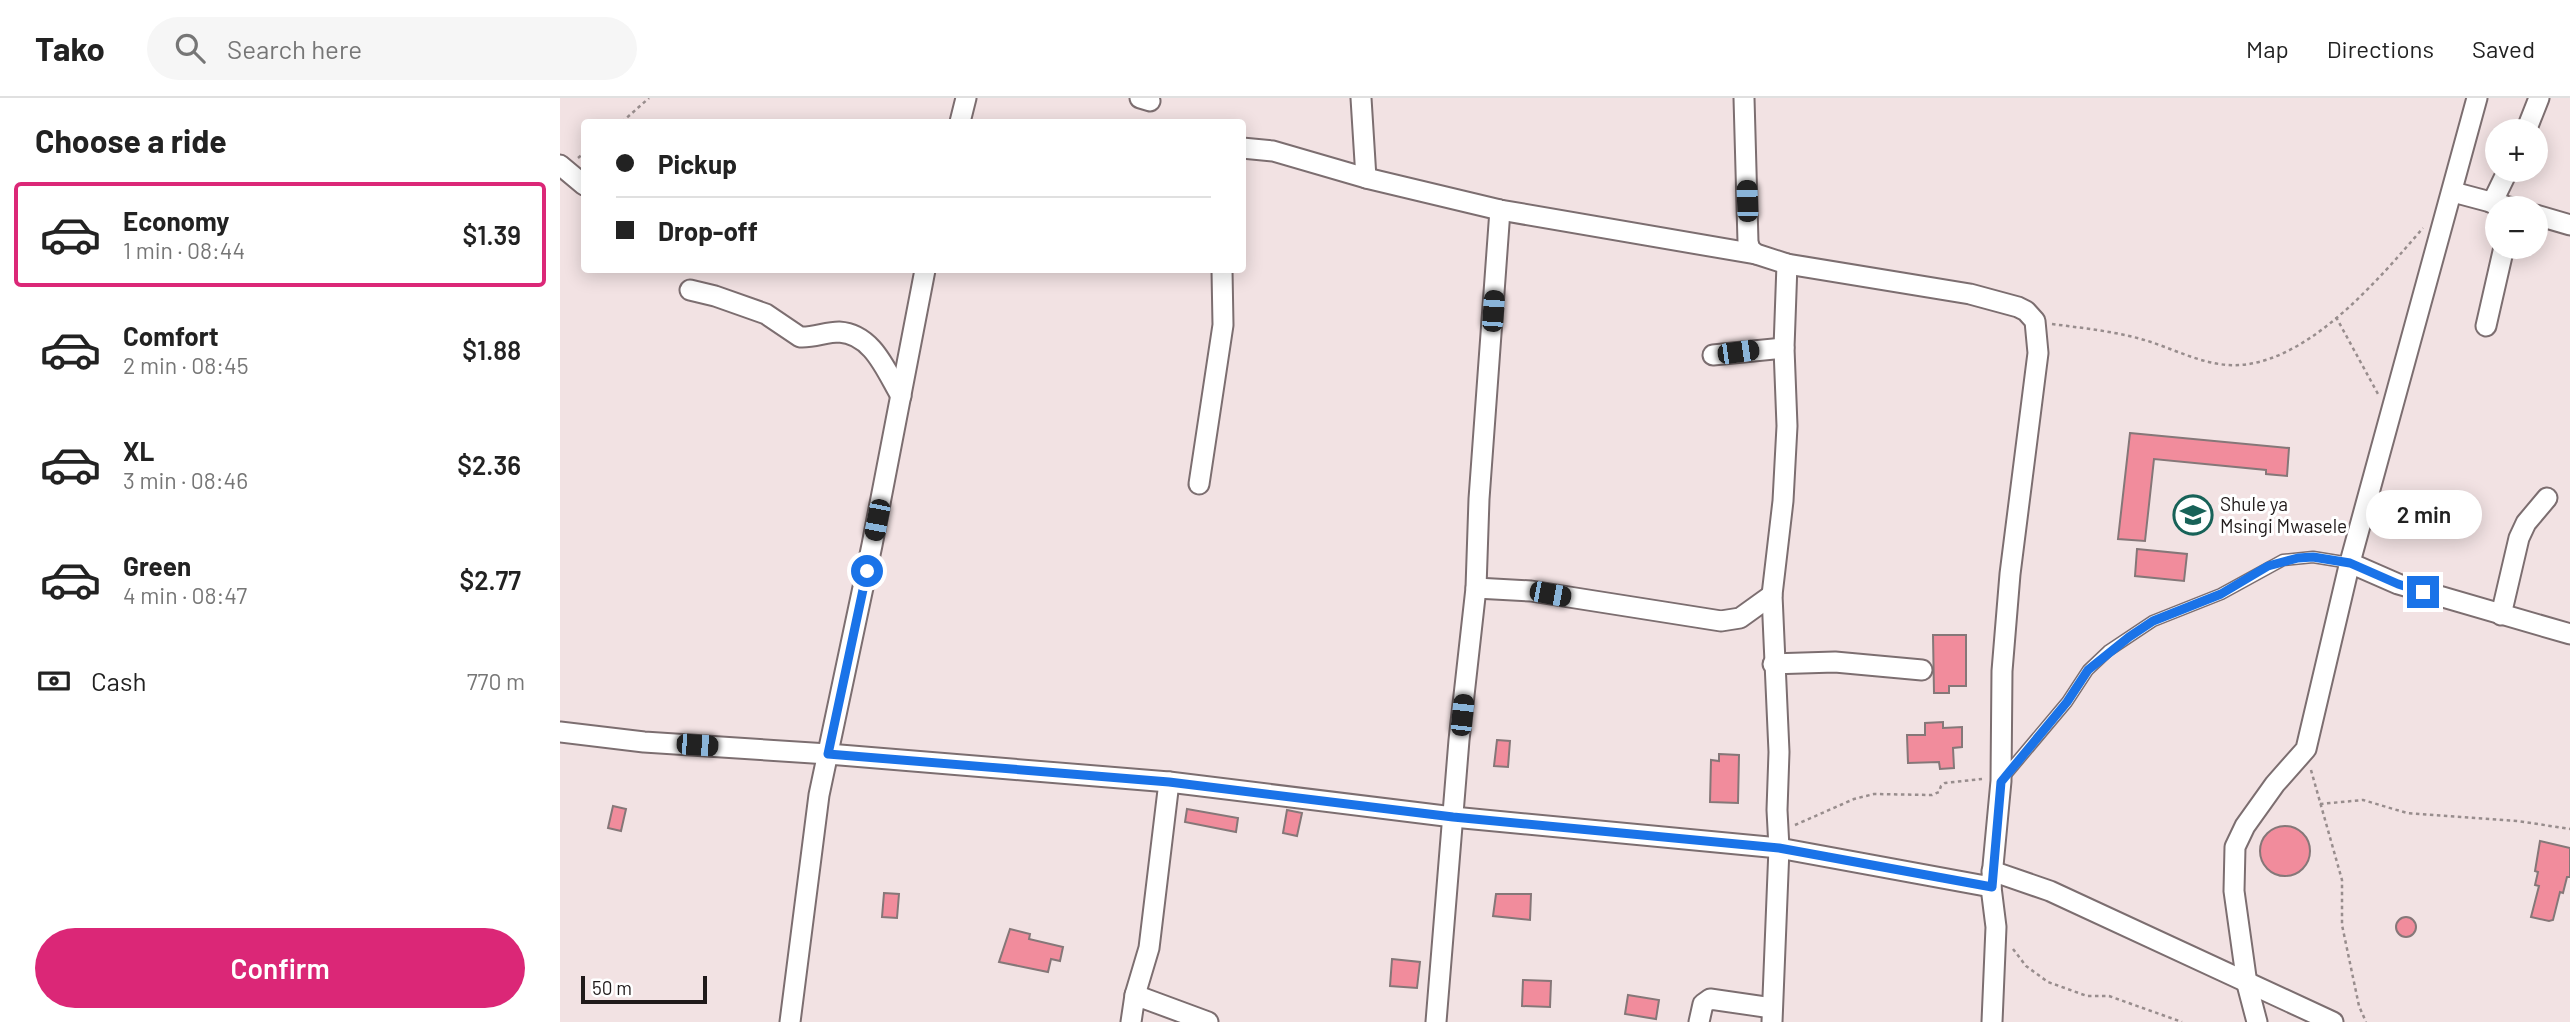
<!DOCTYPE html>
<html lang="en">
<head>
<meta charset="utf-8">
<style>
	:root { --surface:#fff; --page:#f6f6f6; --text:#222; --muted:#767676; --line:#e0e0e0; --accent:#db2777 }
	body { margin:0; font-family:Barlow,sans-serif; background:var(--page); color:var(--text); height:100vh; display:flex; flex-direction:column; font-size:26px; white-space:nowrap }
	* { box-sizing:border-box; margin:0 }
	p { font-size:23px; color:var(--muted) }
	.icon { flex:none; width:38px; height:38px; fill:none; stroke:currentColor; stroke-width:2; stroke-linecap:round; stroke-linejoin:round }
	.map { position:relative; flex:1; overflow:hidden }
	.drawer { display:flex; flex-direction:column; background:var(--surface); width:560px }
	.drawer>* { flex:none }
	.top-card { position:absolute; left:21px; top:21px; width:665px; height:154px; border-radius:7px; box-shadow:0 4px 18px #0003; display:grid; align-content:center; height:154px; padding:0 35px; background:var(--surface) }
	.tools { position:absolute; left:1925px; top:21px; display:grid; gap:14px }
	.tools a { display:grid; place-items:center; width:63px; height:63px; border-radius:50%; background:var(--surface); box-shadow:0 4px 18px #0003; font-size:35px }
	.scale { position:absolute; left:21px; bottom:18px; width:126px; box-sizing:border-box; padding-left:7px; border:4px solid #201a1a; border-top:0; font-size:19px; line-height:24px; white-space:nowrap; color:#201a1a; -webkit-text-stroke:5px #fff; paint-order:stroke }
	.end { position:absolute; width:32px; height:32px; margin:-16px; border:9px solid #1a73e8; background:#fff; box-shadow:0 0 0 4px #fff }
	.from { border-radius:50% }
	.bubble { position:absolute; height:49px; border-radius:24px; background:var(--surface); box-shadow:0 4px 18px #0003; font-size:23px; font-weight:600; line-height:49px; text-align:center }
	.car { position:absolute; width:21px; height:42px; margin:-21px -10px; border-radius:9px; box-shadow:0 0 5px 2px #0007; background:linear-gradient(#222 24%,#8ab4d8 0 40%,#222 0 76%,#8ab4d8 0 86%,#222 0) }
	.top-card b { display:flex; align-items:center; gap:24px; height:66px; font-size:26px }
	.top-card b+b { border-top:2px solid var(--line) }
	.top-card i { width:18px; height:18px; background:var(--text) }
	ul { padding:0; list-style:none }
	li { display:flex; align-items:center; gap:21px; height:105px; margin:0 14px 10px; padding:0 21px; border:4px solid transparent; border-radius:7px }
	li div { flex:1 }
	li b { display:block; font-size:26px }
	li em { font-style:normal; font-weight:600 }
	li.active { border-color:var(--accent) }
	li>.icon { width:63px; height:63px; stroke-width:1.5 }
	h2 { padding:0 35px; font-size:32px; line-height:84px }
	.pay { display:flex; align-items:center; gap:18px; height:77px; padding:0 35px; font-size:26px }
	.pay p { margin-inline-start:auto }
	.button { display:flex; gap:14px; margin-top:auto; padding:14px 35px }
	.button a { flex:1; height:80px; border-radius:42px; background:var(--accent); color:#fff; font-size:28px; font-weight:600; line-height:80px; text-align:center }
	header { display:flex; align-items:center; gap:42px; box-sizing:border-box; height:98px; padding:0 35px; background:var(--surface); border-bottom:2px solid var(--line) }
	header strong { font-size:33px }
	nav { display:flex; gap:38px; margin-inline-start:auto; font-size:24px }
	.search { width:490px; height:63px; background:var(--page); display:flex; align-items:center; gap:18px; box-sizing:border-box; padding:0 24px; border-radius:38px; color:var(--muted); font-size:26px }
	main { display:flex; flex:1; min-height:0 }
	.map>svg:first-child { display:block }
</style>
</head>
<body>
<header>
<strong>Tako</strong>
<div class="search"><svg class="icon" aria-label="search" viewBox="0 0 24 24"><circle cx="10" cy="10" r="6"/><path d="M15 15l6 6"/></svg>Search here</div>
<nav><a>Map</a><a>Directions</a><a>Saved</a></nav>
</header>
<main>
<section class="drawer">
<h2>Choose a ride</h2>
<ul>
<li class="active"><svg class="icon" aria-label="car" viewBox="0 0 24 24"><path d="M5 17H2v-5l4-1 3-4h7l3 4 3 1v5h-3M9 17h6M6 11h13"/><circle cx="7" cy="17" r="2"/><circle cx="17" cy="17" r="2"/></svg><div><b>Economy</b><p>1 min · 08:44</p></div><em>$1.39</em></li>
<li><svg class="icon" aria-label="car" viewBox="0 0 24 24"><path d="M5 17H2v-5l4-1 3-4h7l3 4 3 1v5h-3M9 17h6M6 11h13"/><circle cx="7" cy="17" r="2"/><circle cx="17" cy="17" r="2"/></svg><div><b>Comfort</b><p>2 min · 08:45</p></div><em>$1.88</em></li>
<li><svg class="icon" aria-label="car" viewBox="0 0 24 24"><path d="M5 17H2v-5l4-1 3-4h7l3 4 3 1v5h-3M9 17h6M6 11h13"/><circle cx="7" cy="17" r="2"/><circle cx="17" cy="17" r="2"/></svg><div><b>XL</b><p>3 min · 08:46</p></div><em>$2.36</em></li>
<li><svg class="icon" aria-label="car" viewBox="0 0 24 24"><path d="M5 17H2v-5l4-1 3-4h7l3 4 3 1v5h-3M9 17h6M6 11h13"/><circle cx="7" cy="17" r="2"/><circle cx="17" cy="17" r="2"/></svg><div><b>Green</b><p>4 min · 08:47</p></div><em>$2.77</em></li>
</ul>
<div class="pay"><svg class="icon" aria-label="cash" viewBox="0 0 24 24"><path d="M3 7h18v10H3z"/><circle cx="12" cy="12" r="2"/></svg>Cash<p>770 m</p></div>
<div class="button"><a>Confirm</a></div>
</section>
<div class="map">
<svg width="2010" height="924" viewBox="0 0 2010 924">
	<rect width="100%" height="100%" fill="#f2e2e3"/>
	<g fill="#f18c9c" stroke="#857778" stroke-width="2">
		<polygon points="1570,335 1729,350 1727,378 1706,376 1706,372 1594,361 1585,443 1558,441"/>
		<polygon points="1577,451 1627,456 1624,483 1575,478"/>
		<polygon points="1373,537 1406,537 1406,588 1389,588 1389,595 1374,595"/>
		<polygon points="1383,624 1383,630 1402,629 1402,649 1393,650 1394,670 1380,671 1379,664 1348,665 1347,637 1365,637 1365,625"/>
		<polygon points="937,642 950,643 948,669 934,668"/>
		<polygon points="1159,656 1179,657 1178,705 1150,704 1151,662 1159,663"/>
		<polygon points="53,708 66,711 61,733 48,730"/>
		<polygon points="627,711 678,720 676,734 625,724"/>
		<polygon points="727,712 742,715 737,738 723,735"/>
		<circle cx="1725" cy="753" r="25"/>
		<polygon points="1980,743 2010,750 2010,779 2007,779 2003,795 2000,794 1993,822 1989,823 1971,819 1979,788 1975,787 1978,774 1975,773"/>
		<polygon points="324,795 339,796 337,820 322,819"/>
		<polygon points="936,796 971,796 970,822 933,818"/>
		<circle cx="1846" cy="829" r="10"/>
		<polygon points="450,831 470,836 469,841 503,849 500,863 491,861 488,874 439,864"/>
		<polygon points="832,861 860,864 857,890 830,888"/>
		<polygon points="963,882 991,883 990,909 962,908"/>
		<polygon points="1068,897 1099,902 1096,921 1065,916"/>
	</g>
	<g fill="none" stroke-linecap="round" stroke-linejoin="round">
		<g stroke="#7c6e70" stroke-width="13">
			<polyline id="service" points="1443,680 1507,604 1528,572 1548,553 1593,523 1661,496 1723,462 1753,459 1790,465"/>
		</g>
		<g stroke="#7c6e70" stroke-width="23">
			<g id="minor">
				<polyline points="580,0 590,3"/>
				<polyline points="801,0 806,80"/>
				<polyline points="1184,0 1188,144 1190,151 1196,156 1227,166 1410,196 1458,209 1466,213 1475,223 1478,255 1450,476 1442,573 1441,683 1431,789 1436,829 1432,924"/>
				<polyline points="400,24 406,0"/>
				<polyline points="1966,33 1979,0"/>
				<polyline points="682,50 713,53 806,80 940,112 1196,156"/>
				<polyline points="0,67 24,87"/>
				<polyline points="1893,94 1953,110"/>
				<polyline points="1932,105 1948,72"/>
				<polyline points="1976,117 2010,127"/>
				<path d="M130,192L155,198L206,216L240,239C253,240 266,234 279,234C313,236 326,273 341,298"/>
				<polyline points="1926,228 1944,149"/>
				<polyline points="1153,257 1224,250"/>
				<polyline points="639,386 663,227 662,172"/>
				<polyline points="1790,465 1838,486 2010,536"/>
				<polyline points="916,490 971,493 1161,523 1180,520 1212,497"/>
				<polyline points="1941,517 1959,440 1966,425 1987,400"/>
				<polyline points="1213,566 1275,564 1362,572"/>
				<polyline points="0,634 84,644 268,656 609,684 893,719 1219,750 1431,789"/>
				<polyline points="1432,773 1490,793 1773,924"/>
				<polyline points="575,897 589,850 609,684"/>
				<polyline points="230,924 259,697 312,447 365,172"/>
				<polyline points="571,924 575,897 648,924"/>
				<polyline points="876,924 899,642 916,490 919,401 940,112"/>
				<polyline points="1139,924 1143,906 1150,901 1212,910"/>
				<polyline points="1212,924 1219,750 1217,712 1219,654 1212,497 1223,403 1227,328 1224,250 1227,166"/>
				<polyline points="1697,924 1687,886 1674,793 1675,749 1685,728 1715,686 1746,651 1789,468 1917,0"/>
			</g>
		</g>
		<g stroke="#988d8d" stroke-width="2.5" stroke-dasharray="3.5 3.5" stroke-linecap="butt">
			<polyline points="62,24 89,0"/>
			<polyline points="18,60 24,55"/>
			<polyline points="1776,219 1818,296"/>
			<path d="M1492,226C1522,230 1552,233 1581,241C1610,249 1638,265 1668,267C1743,272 1819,181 1863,130"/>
			<polyline points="1751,672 1782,782 1782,827 1799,908 1806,924"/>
			<polyline points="1760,706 1803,702 1847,715 1958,723 2010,731"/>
			<polyline points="1235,727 1294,701 1314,696 1372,697 1379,694 1381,688 1385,685 1422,681"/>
			<polyline points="1453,851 1466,868 1488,884 1527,898 1549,898 1622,924"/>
		</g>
		<use href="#service" stroke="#fff" stroke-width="10"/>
		<use href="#minor" stroke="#fff" stroke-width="19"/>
	</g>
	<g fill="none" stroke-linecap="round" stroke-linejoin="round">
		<polyline stroke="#1a73e8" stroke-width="9" points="307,473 268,656 609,684 893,719 1219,750 1432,789 1441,684 1507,604 1528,572 1569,539 1593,523 1661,496 1708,468 1738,460 1753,459 1790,465 1838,486 1863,494"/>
	</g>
	<defs>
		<g id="school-ring" transform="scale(2.0125)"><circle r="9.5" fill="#fff" stroke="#186258" stroke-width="1.5"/><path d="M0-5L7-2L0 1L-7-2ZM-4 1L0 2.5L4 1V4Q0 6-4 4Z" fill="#186258"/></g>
	</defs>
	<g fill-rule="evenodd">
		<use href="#school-ring" x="1633" y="417"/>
	</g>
	<g text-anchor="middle" stroke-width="6" stroke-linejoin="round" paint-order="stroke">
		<g font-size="19" fill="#201a1a" stroke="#fff" text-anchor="start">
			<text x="1660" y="413">Shule ya<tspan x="1660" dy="22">Msingi Mwasele</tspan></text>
		</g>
	</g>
</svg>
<div class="tools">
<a>+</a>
<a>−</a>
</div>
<div class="scale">50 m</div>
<i class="end from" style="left:307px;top:473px"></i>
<i class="end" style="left:1863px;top:494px"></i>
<div class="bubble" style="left:1806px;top:392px;width:116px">2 min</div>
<i class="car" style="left:1187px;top:103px;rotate:358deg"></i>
<i class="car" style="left:933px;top:213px;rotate:4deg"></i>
<i class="car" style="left:1178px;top:254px;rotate:82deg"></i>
<i class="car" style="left:317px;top:422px;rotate:191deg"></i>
<i class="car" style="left:990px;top:496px;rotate:101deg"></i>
<i class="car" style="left:902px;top:617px;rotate:6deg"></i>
<i class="car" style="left:137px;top:647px;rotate:94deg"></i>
<div class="top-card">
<b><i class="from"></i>Pickup</b>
<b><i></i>Drop-off</b>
</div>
</div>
</main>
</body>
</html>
